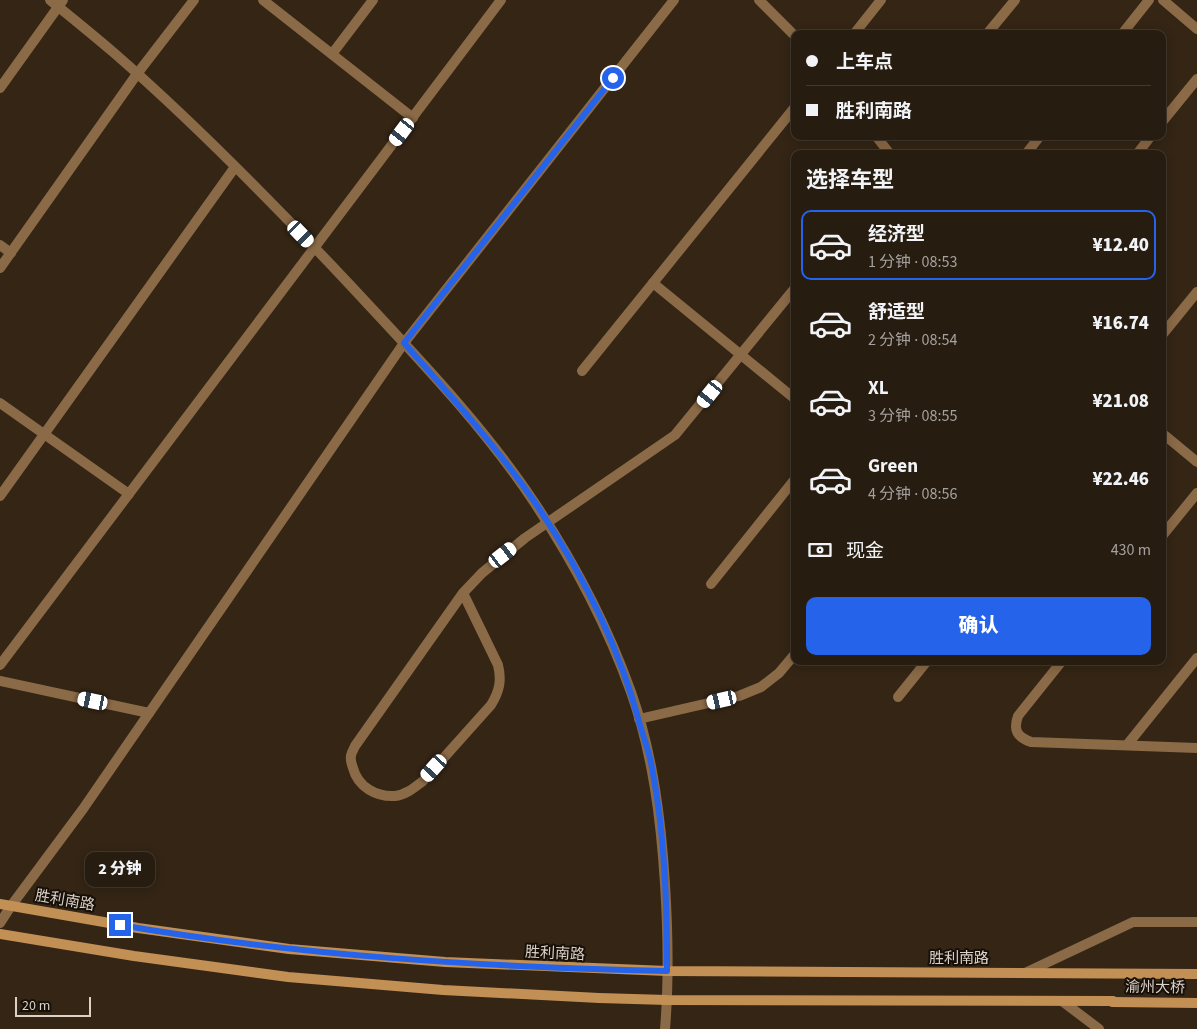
<!DOCTYPE html>
<html lang="zh">
<head>
<meta charset="utf-8">
<style>
	:root { --surface:#271c10; --page:#2f2519; --text:#f1f3f6; --muted:#a4a19f; --line:#433a30; --accent:#2563eb }
	body { margin:0; font-family:"Source Sans 3","Noto Sans SC",sans-serif; background:var(--page); color:var(--text); height:100vh; display:flex; flex-direction:column; font-size:19px; white-space:nowrap }
	* { box-sizing:border-box; margin:0 }
	p { font-size:16px; color:var(--muted) }
	.icon { flex:none; width:28px; height:28px; fill:none; stroke:currentColor; stroke-width:2; stroke-linecap:round; stroke-linejoin:round }
	.map { position:relative; flex:1; overflow:hidden }
	.panel { position:absolute; left:791px; top:150px; width:375px; height:515px; display:flex; flex-direction:column; background:var(--surface); border-radius:10px; box-shadow:0 2px 12px #0003,0 0 0 1px var(--line) }
	.panel>* { flex:none }
	.hud { position:absolute; left:791px; top:30px; width:375px; height:110px; border-radius:10px; box-shadow:0 2px 12px #0003,0 0 0 1px var(--line); display:grid; align-content:center; height:110px; padding:0 15px; background:var(--surface) }
	.scale { position:absolute; left:15px; bottom:12px; width:76px; box-sizing:border-box; padding-left:5px; border:2px solid #dbd1c7; border-top:0; font-size:14px; line-height:18px; white-space:nowrap; color:#dbd1c7; -webkit-text-stroke:4px #171009; paint-order:stroke }
	.end { position:absolute; width:22px; height:22px; margin:-11px; border:6px solid #2563eb; background:#fff; box-shadow:0 0 0 2px #fff }
	.from { border-radius:50% }
	.bubble { position:absolute; height:35px; border-radius:10px; background:var(--surface); box-shadow:0 2px 12px #0003,0 0 0 1px var(--line); font-size:16px; font-weight:800; line-height:35px; text-align:center }
	.car { position:absolute; width:15px; height:30px; margin:-15px -8px; border-radius:6px; box-shadow:0 0 4px 1px #0007; background:linear-gradient(#fff 24%,#345 0 40%,#fff 0 76%,#345 0 86%,#fff 0) }
	.hud b { display:flex; align-items:center; gap:18px; height:48px; font-size:19px }
	.hud b+b { border-top:1px solid var(--line) }
	.hud i { width:12px; height:12px; background:var(--text) }
	ul { padding:0; list-style:none }
	li { display:flex; align-items:center; gap:15px; height:70px; margin:0 10px 8px; padding:0 5px; border:2px solid transparent; border-radius:10px }
	li div { flex:1 }
	li b { display:block; font-size:19px }
	li em { font-style:normal; font-weight:800 }
	li.active { border-color:var(--accent) }
	li>.icon { width:45px; height:45px; stroke-width:1.5 }
	h2 { padding:0 15px; font-size:22px; line-height:60px }
	.pay { display:flex; align-items:center; gap:12px; height:55px; padding:0 15px; font-size:19px }
	.pay p { margin-inline-start:auto }
	.button { display:flex; gap:10px; margin-top:auto; padding:10px 15px }
	.button a { flex:1; height:58px; border-radius:10px; background:var(--accent); color:#fff; font-size:20px; font-weight:800; line-height:58px; text-align:center }
	.map>svg:first-child { display:block }
</style>
</head>
<body>
<div class="map">
<svg width="1197" height="1029" viewBox="0 0 1197 1029">
	<rect width="100%" height="100%" fill="#342515"/>
	<g fill="none" stroke-linecap="round" stroke-linejoin="round">
		<g stroke="#8a6a47" stroke-width="10">
			<polyline points="263,0 413,118"/>
			<polyline points="1163,0 1197,29"/>
			<polyline points="854,34 881,0"/>
			<polyline points="987,34 1015,0"/>
			<polyline points="1122,34 1149,0"/>
			<polyline points="332,54 373,0"/>
			<polyline points="0,88 63,0"/>
			<polyline points="1162,122 1197,79"/>
			<polyline points="1026,154 1040,136"/>
			<polyline points="1137,154 1151,136"/>
			<polyline points="0,245 11,253"/>
			<polyline points="653,283 795,399"/>
			<polyline points="1162,335 1197,292"/>
			<polyline points="582,371 795,107"/>
			<polyline points="0,403 129,494"/>
			<polyline points="0,496 235,167"/>
			<polyline points="1162,536 1197,493"/>
			<polyline points="711,584 795,479"/>
			<path d="M463,593L498,665C502,681 499,692 491,705L423,781C415,787 406,795 395,796C376,797 358,787 353,768C352,765 350,760 351,756C351,753 354,749 355,746L463,593L482,573L525,538L675,435L795,288"/>
			<path d="M1062,661L1018,716C1013,730 1017,737 1031,742L1197,748"/>
			<polyline points="0,665 501,0"/>
			<polyline points="0,681 149,713"/>
			<polyline points="898,697 927,661"/>
			<polyline points="639,719 739,696 761,687 779,673 795,654"/>
			<polyline points="1127,745 1197,658"/>
		</g>
		<g stroke="#8a6a47" stroke-width="10">
			<polyline points="759,0 795,36"/>
			<polyline points="876,136 890,154"/>
			<polyline points="0,268 137,74 194,0"/>
			<polyline points="1162,433 1197,462"/>
		</g>
		<g stroke="#8a6a47" stroke-width="10">
			<path d="M50,0C71,17 92,34 113,52C197,125 275,205 351,286C414,354 483,425 534,502C574,562 607,625 631,692C653,754 661,820 665,884C668,932 669,981 665,1029"/>
			<polyline points="0,923 11,906 83,809 404,343 674,0"/>
			<polyline points="1025,973 1133,922 1197,922"/>
			<polyline points="1062,1001 1099,1029"/>
		</g>
		<g stroke="#c28f55" stroke-width="10">
			<polyline points="0,904 138,928 289,949 445,962 667,971 1197,974"/>
			<polyline points="0,934 134,956 288,977 443,990 599,998 667,1000 1113,1001"/>
			<polyline points="1112,1002 1197,1003"/>
		</g>
	</g>
	<g fill="none" stroke-linecap="round" stroke-linejoin="round">
		<path stroke="#2563eb" stroke-width="6" d="M120,925C301,956 484,967 667,971C667,904 665,835 652,768C650,754 644,739 640,725C619,645 580,569 534,501C495,445 449,394 404,343L613,78"/>
	</g>
	<g text-anchor="middle" stroke-width="4" stroke-linejoin="round" paint-order="stroke">
		<g font-size="15" fill="#dbd1c7" stroke="#171009">
			<text transform="translate(65 900) rotate(10)" y="5">胜利南路</text>
			<text transform="translate(555 953) rotate(3)" y="5">胜利南路</text>
			<text x="959" y="963">胜利南路</text>
			<text transform="translate(1155 987) rotate(1)" y="5">渝州大桥</text>
		</g>
	</g>
</svg>
<div class="scale">20 m</div>
<i class="end from" style="left:613px;top:78px"></i>
<i class="end" style="left:120px;top:925px"></i>
<div class="bubble" style="left:85px;top:852px;width:70px">2 分钟</div>
<i class="car" style="left:402px;top:132px;rotate:217deg"></i>
<i class="car" style="left:301px;top:234px;rotate:136deg"></i>
<i class="car" style="left:710px;top:394px;rotate:219deg"></i>
<i class="car" style="left:503px;top:555px;rotate:52deg"></i>
<i class="car" style="left:722px;top:700px;rotate:257deg"></i>
<i class="car" style="left:93px;top:701px;rotate:282deg"></i>
<i class="car" style="left:434px;top:768px;rotate:222deg"></i>
<div class="hud">
<b><i class="from"></i>上车点</b>
<b><i></i>胜利南路</b>
</div>
<section class="panel">
<h2>选择车型</h2>
<ul>
<li class="active"><svg class="icon" aria-label="car" viewBox="0 0 24 24"><path d="M5 17H2v-5l4-1 3-4h7l3 4 3 1v5h-3M9 17h6M6 11h13"/><circle cx="7" cy="17" r="2"/><circle cx="17" cy="17" r="2"/></svg><div><b>经济型</b><p>1 分钟 · 08:53</p></div><em>¥12.40</em></li>
<li><svg class="icon" aria-label="car" viewBox="0 0 24 24"><path d="M5 17H2v-5l4-1 3-4h7l3 4 3 1v5h-3M9 17h6M6 11h13"/><circle cx="7" cy="17" r="2"/><circle cx="17" cy="17" r="2"/></svg><div><b>舒适型</b><p>2 分钟 · 08:54</p></div><em>¥16.74</em></li>
<li><svg class="icon" aria-label="car" viewBox="0 0 24 24"><path d="M5 17H2v-5l4-1 3-4h7l3 4 3 1v5h-3M9 17h6M6 11h13"/><circle cx="7" cy="17" r="2"/><circle cx="17" cy="17" r="2"/></svg><div><b>XL</b><p>3 分钟 · 08:55</p></div><em>¥21.08</em></li>
<li><svg class="icon" aria-label="car" viewBox="0 0 24 24"><path d="M5 17H2v-5l4-1 3-4h7l3 4 3 1v5h-3M9 17h6M6 11h13"/><circle cx="7" cy="17" r="2"/><circle cx="17" cy="17" r="2"/></svg><div><b>Green</b><p>4 分钟 · 08:56</p></div><em>¥22.46</em></li>
</ul>
<div class="pay"><svg class="icon" aria-label="cash" viewBox="0 0 24 24"><path d="M3 7h18v10H3z"/><circle cx="12" cy="12" r="2"/></svg>现金<p>430 m</p></div>
<div class="button"><a>确认</a></div>
</section>
</div>
</body>
</html>
